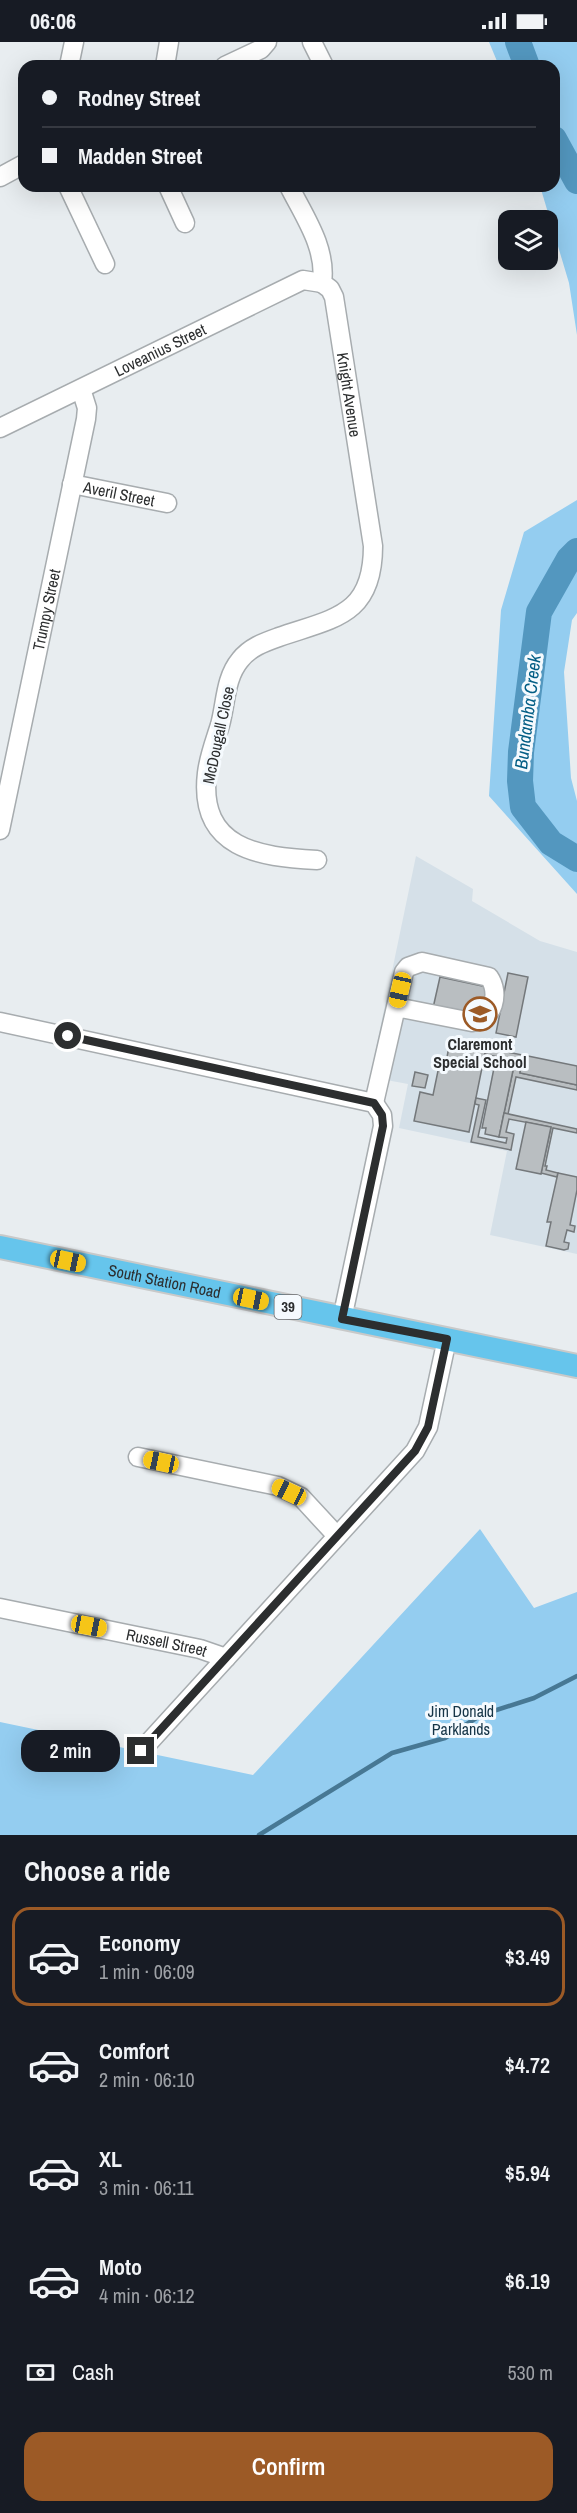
<!DOCTYPE html>
<html lang="en">
<head>
<meta charset="utf-8">
<style>
	:root { --surface:#171b24; --page:#20242c; --text:#f1f3f6; --muted:#9ea1a6; --line:#363941; --accent:#9c5a26 }
	body { margin:0; font-family:"Archivo Narrow",sans-serif; background:var(--page); color:var(--text); height:100vh; display:flex; flex-direction:column; font-size:22px; white-space:nowrap }
	* { box-sizing:border-box; margin:0 }
	p { font-size:20px; color:var(--muted) }
	.icon { flex:none; width:33px; height:33px; fill:none; stroke:currentColor; stroke-width:2; stroke-linecap:round; stroke-linejoin:round }
	.map { position:relative; height:1793px; overflow:hidden }
	.drawer { display:flex; flex-direction:column; background:var(--surface); flex:1 }
	.drawer>* { flex:none }
	.banner { position:absolute; left:18px; top:18px; width:542px; height:132px; border-radius:18px; box-shadow:0 6px 24px #0002; display:grid; align-content:center; height:132px; padding:0 24px; background:var(--surface) }
	.controls { position:absolute; left:498px; top:168px; display:grid; gap:12px }
	.controls a { display:grid; place-items:center; width:60px; height:60px; border-radius:12px; background:var(--surface); box-shadow:0 6px 24px #0002; font-size:30px }
	.end { position:absolute; width:27px; height:27px; margin:-14px; border:8px solid #2c2e2f; background:#fff; box-shadow:0 0 0 3px #fff }
	.from { border-radius:50% }
	.bubble { position:absolute; height:42px; border-radius:18px; background:var(--surface); box-shadow:0 6px 24px #0002; font-size:20px; font-weight:600; line-height:42px; text-align:center }
	.car { position:absolute; width:18px; height:36px; margin:-18px -9px; border-radius:8px; box-shadow:0 0 4px 2px #0007; background:linear-gradient(#f5c518 24%,#345 0 40%,#f5c518 0 76%,#345 0 86%,#f5c518 0) }
	.banner b { display:flex; align-items:center; gap:21px; height:57px; font-size:22px }
	.banner b+b { border-top:2px solid var(--line) }
	.banner i { width:15px; height:15px; background:var(--text) }
	ul { padding:0; list-style:none }
	li { display:flex; align-items:center; gap:18px; height:99px; margin:0 12px 9px; padding:0 12px; border:3px solid transparent; border-radius:18px }
	li div { flex:1 }
	li b { display:block; font-size:22px }
	li em { font-style:normal; font-weight:600 }
	li.active { border-color:var(--accent) }
	li>.icon { width:54px; height:54px; stroke-width:1.5 }
	h2 { padding:0 24px; font-size:27px; line-height:72px }
	.pay { display:flex; align-items:center; gap:15px; height:66px; padding:0 24px; font-size:22px }
	.pay p { margin-inline-start:auto }
	.button { display:flex; gap:12px; margin-top:auto; padding:12px 24px }
	.button a { flex:1; height:69px; border-radius:18px; background:var(--accent); color:#fff; font-size:24px; font-weight:600; line-height:69px; text-align:center }
	.status { display:flex; justify-content:space-between; align-items:center; height:42px; padding:0 30px; background:var(--surface); direction:ltr }
	.status svg { height:16px; fill:currentColor }
	.map>svg:first-child { display:block }
</style>
</head>
<body>
<div class="status"><b>06:06</b><svg viewBox="0 0 49 12"><path d="M0 12V9h3v3zM5 12V6h3v6zM10 12V3h3v9zM15 12V0h3v12zM26 1h20v11H26zM47 4h2v5h-2z"/></svg></div>
<div class="map">
<svg width="577" height="1793" viewBox="0 0 577 1793">
	<rect width="100%" height="100%" fill="#e8edf0"/>
	<polygon fill="#d5e0e8" points="416,814 473,847 472,859 540,899 577,910 577,1212 490,1193 507,1109 399,1086 408,1042 370,1035"/>
	<g fill="#94cdf0">
		<polygon points="489,0 577,0 577,293 569,241 540,144 554,144 554,24 499,24"/>
		<polygon points="577,458 577,571 572,578 564,630 571,736 577,759 577,852 489,754 501,568 524,490"/>
		<polygon points="480,1487 534,1566 577,1550 577,1793 0,1793 0,1680 253,1733"/>
	</g>
	<g fill="none" stroke-linecap="round" stroke-linejoin="round">
		<polyline stroke="#477894" stroke-width="4.5" points="259,1793 392,1711 445,1696 481,1673 534,1656 577,1634"/>
		<g stroke="#5397bf" stroke-width="26">
			<polyline points="518,0 527,24"/>
			<polyline points="554,97 577,139"/>
			<polyline points="577,509 569,517 539,570 521,710 520,739 523,765 551,801 577,817"/>
		</g>
	</g>
	<g fill="#b9bec1" stroke="#74787b" stroke-width="1.5">
		<polygon points="508,931 528,935 516,995 496,991"/>
		<polygon points="440,935 487,945 481,974 433,966"/>
		<polygon points="450,999 486,1006 469,1090 414,1079 420,1050 433,1053 439,1024 445,1026"/>
		<polygon points="486,1006 523,1013 520,1031 577,1043 577,1048 516,1035 508,1072 504,1071 515,1019 485,1012"/>
		<polygon points="523,1013 577,1024 577,1043 520,1031"/>
		<polygon points="506,1017 515,1019 499,1095 485,1092 486,1086 482,1086 494,1026 504,1028"/>
		<polygon points="415,1030 428,1033 425,1046 412,1044"/>
		<polygon points="476,1056 486,1058 478,1095 506,1101 507,1096 499,1095 504,1071 577,1087 577,1091 553,1086 545,1124 547,1124 546,1128 558,1131 557,1135 541,1131 551,1085 509,1077 506,1090 514,1092 511,1108 471,1100 479,1063 475,1062"/>
		<polygon points="526,1080 551,1085 541,1132 516,1127"/>
		<polygon points="558,1131 577,1135 577,1148 570,1183 575,1184 574,1190 567,1188 564,1200 569,1201 568,1207 564,1208 546,1204 551,1180 547,1180"/>
	</g>
	<g fill="none" stroke-linecap="round" stroke-linejoin="round">
		<g stroke="#a7acaf" stroke-width="21">
			<g id="minor">
				<polyline points="312,0 324,24"/>
				<polyline points="69,24 74,0"/>
				<polyline points="165,24 169,0"/>
				<polyline points="225,24 261,7 267,0"/>
				<polyline points="0,135 24,122"/>
				<polyline points="68,144 105,222"/>
				<polyline points="168,144 185,181"/>
				<path id="s1" d="M289,144C304,174 327,206 322,241L330,247L334,255L373,504C373,574 334,576 279,595C265,600 250,605 240,618C225,636 226,661 220,683C215,699 209,714 207,731C198,807 259,815 317,818"/>
				<path id="s2" d="M0,386L303,238L322,241"/>
				<path id="s3" d="M72,442L167,461"/>
				<path id="s4" d="M0,788L86,377L87,366L81,347"/>
				<polyline points="0,980 374,1061 382,1073 383,1084 342,1277"/>
				<path d="M374,1061L404,930L408,925L422,920L489,935C500,951 494,978 472,980L396,965"/>
				<polyline points="138,1415 278,1444 301,1455 337,1494"/>
				<path id="s5" d="M0,1566L200,1607L226,1616"/>
				<polyline points="141,1709 415,1409 428,1385 447,1297"/>
			</g>
		</g>
		<g stroke="#c8c9c9" stroke-width="26">
			<g id="major">
				<path id="s6" d="M0,1205L577,1324"/>
			</g>
		</g>
		<use href="#minor" stroke="#fff" stroke-width="18"/>
		<use href="#major" stroke="#66c5ec" stroke-width="22"/>
	</g>
	<g fill="none" stroke-linecap="round" stroke-linejoin="round">
		<polyline stroke="#2c2e2f" stroke-width="8" points="68,994 374,1061 382,1073 383,1084 342,1277 447,1297 428,1385 415,1409 141,1709"/>
	</g>
	<defs>
		<g id="school-ring" transform="scale(1.725)"><circle r="9.5" fill="#f5fafe" stroke="#9c5a26" stroke-width="1.5"/><path d="M0-5L7-2L0 1L-7-2ZM-4 1L0 2.5L4 1V4Q0 6-4 4Z" fill="#9c5a26"/></g>
	</defs>
	<g fill-rule="evenodd">
		<use href="#school-ring" x="480" y="972"/>
	</g>
	<g text-anchor="middle" stroke-width="6" stroke-linejoin="round" paint-order="stroke">
		<rect fill="#f5fafe" stroke="#686b6d" stroke-width="1.5" x="274.5" y="1253" width="27" height="24" rx="4.5"/>
		<g font-size="15" font-weight="bold" fill="#2c2e2f">
			<text x="288" y="1270">39</text>
		</g>
		<g font-size="16" fill="#2c2e2f" stroke="#f5fafe">
			<text dy="6" stroke="none"><textPath href="#s2" startOffset="178">Loveanius Street</textPath></text>
			<text dy="6" stroke="none"><textPath href="#s1" startOffset="222">Knight Avenue</textPath></text>
			<text dy="6" stroke="none"><textPath href="#s3" startOffset="48">Averil Street</textPath></text>
			<text dy="6" stroke="none"><textPath href="#s4" startOffset="225">Trumpy Street</textPath></text>
			<text transform="translate(218 693) rotate(-78)" y="6">McDougall Close</text>
			<text dy="6" stroke="none"><textPath href="#s6" startOffset="168">South Station Road</textPath></text>
			<text dy="6" stroke="none"><textPath href="#s5" startOffset="170">Russell Street</textPath></text>
		</g>
		<g font-size="16" font-weight="bold" fill="#2c2e2f" stroke="#f5fafe">
			<text x="480" y="1008">Claremont<tspan x="480" dy="18">Special School</tspan></text>
		</g>
		<g font-size="16" fill="#153446" stroke="#f5fafe">
			<text x="461" y="1675">Jim Donald<tspan x="461" dy="18">Parklands</tspan></text>
		</g>
		<g font-size="18" font-style="italic" fill="#035e85" stroke="#f5fafe">
			<text transform="translate(528 670) rotate(-83)" y="6">Bundamba Creek</text>
		</g>
	</g>
</svg>
<div class="controls">
<a><svg class="icon" aria-label="layers" viewBox="0 0 24 24"><path d="M12 4l9 5-9 5-9-5zM3 14l9 5 9-5"/></svg></a>
</div>
<i class="end from" style="left:68px;top:994px"></i>
<i class="end" style="left:141px;top:1709px"></i>
<div class="bubble" style="left:21px;top:1688px;width:99px">2 min</div>
<i class="car" style="left:400px;top:948px;rotate:193deg"></i>
<i class="car" style="left:68px;top:1219px;rotate:102deg"></i>
<i class="car" style="left:251px;top:1257px;rotate:102deg"></i>
<i class="car" style="left:161px;top:1420px;rotate:282deg"></i>
<i class="car" style="left:289px;top:1450px;rotate:295deg"></i>
<i class="car" style="left:89px;top:1584px;rotate:101deg"></i>
<div class="banner">
<b><i class="from"></i>Rodney Street</b>
<b><i></i>Madden Street</b>
</div>
</div>
<section class="drawer">
<h2>Choose a ride</h2>
<ul>
<li class="active"><svg class="icon" aria-label="car" viewBox="0 0 24 24"><path d="M5 17H2v-5l4-1 3-4h7l3 4 3 1v5h-3M9 17h6M6 11h13"/><circle cx="7" cy="17" r="2"/><circle cx="17" cy="17" r="2"/></svg><div><b>Economy</b><p>1 min · 06:09</p></div><em>$3.49</em></li>
<li><svg class="icon" aria-label="car" viewBox="0 0 24 24"><path d="M5 17H2v-5l4-1 3-4h7l3 4 3 1v5h-3M9 17h6M6 11h13"/><circle cx="7" cy="17" r="2"/><circle cx="17" cy="17" r="2"/></svg><div><b>Comfort</b><p>2 min · 06:10</p></div><em>$4.72</em></li>
<li><svg class="icon" aria-label="car" viewBox="0 0 24 24"><path d="M5 17H2v-5l4-1 3-4h7l3 4 3 1v5h-3M9 17h6M6 11h13"/><circle cx="7" cy="17" r="2"/><circle cx="17" cy="17" r="2"/></svg><div><b>XL</b><p>3 min · 06:11</p></div><em>$5.94</em></li>
<li><svg class="icon" aria-label="car" viewBox="0 0 24 24"><path d="M5 17H2v-5l4-1 3-4h7l3 4 3 1v5h-3M9 17h6M6 11h13"/><circle cx="7" cy="17" r="2"/><circle cx="17" cy="17" r="2"/></svg><div><b>Moto</b><p>4 min · 06:12</p></div><em>$6.19</em></li>
</ul>
<div class="pay"><svg class="icon" aria-label="cash" viewBox="0 0 24 24"><path d="M3 7h18v10H3z"/><circle cx="12" cy="12" r="2"/></svg>Cash<p>530 m</p></div>
<div class="button"><a>Confirm</a></div>
</section>
</body>
</html>
